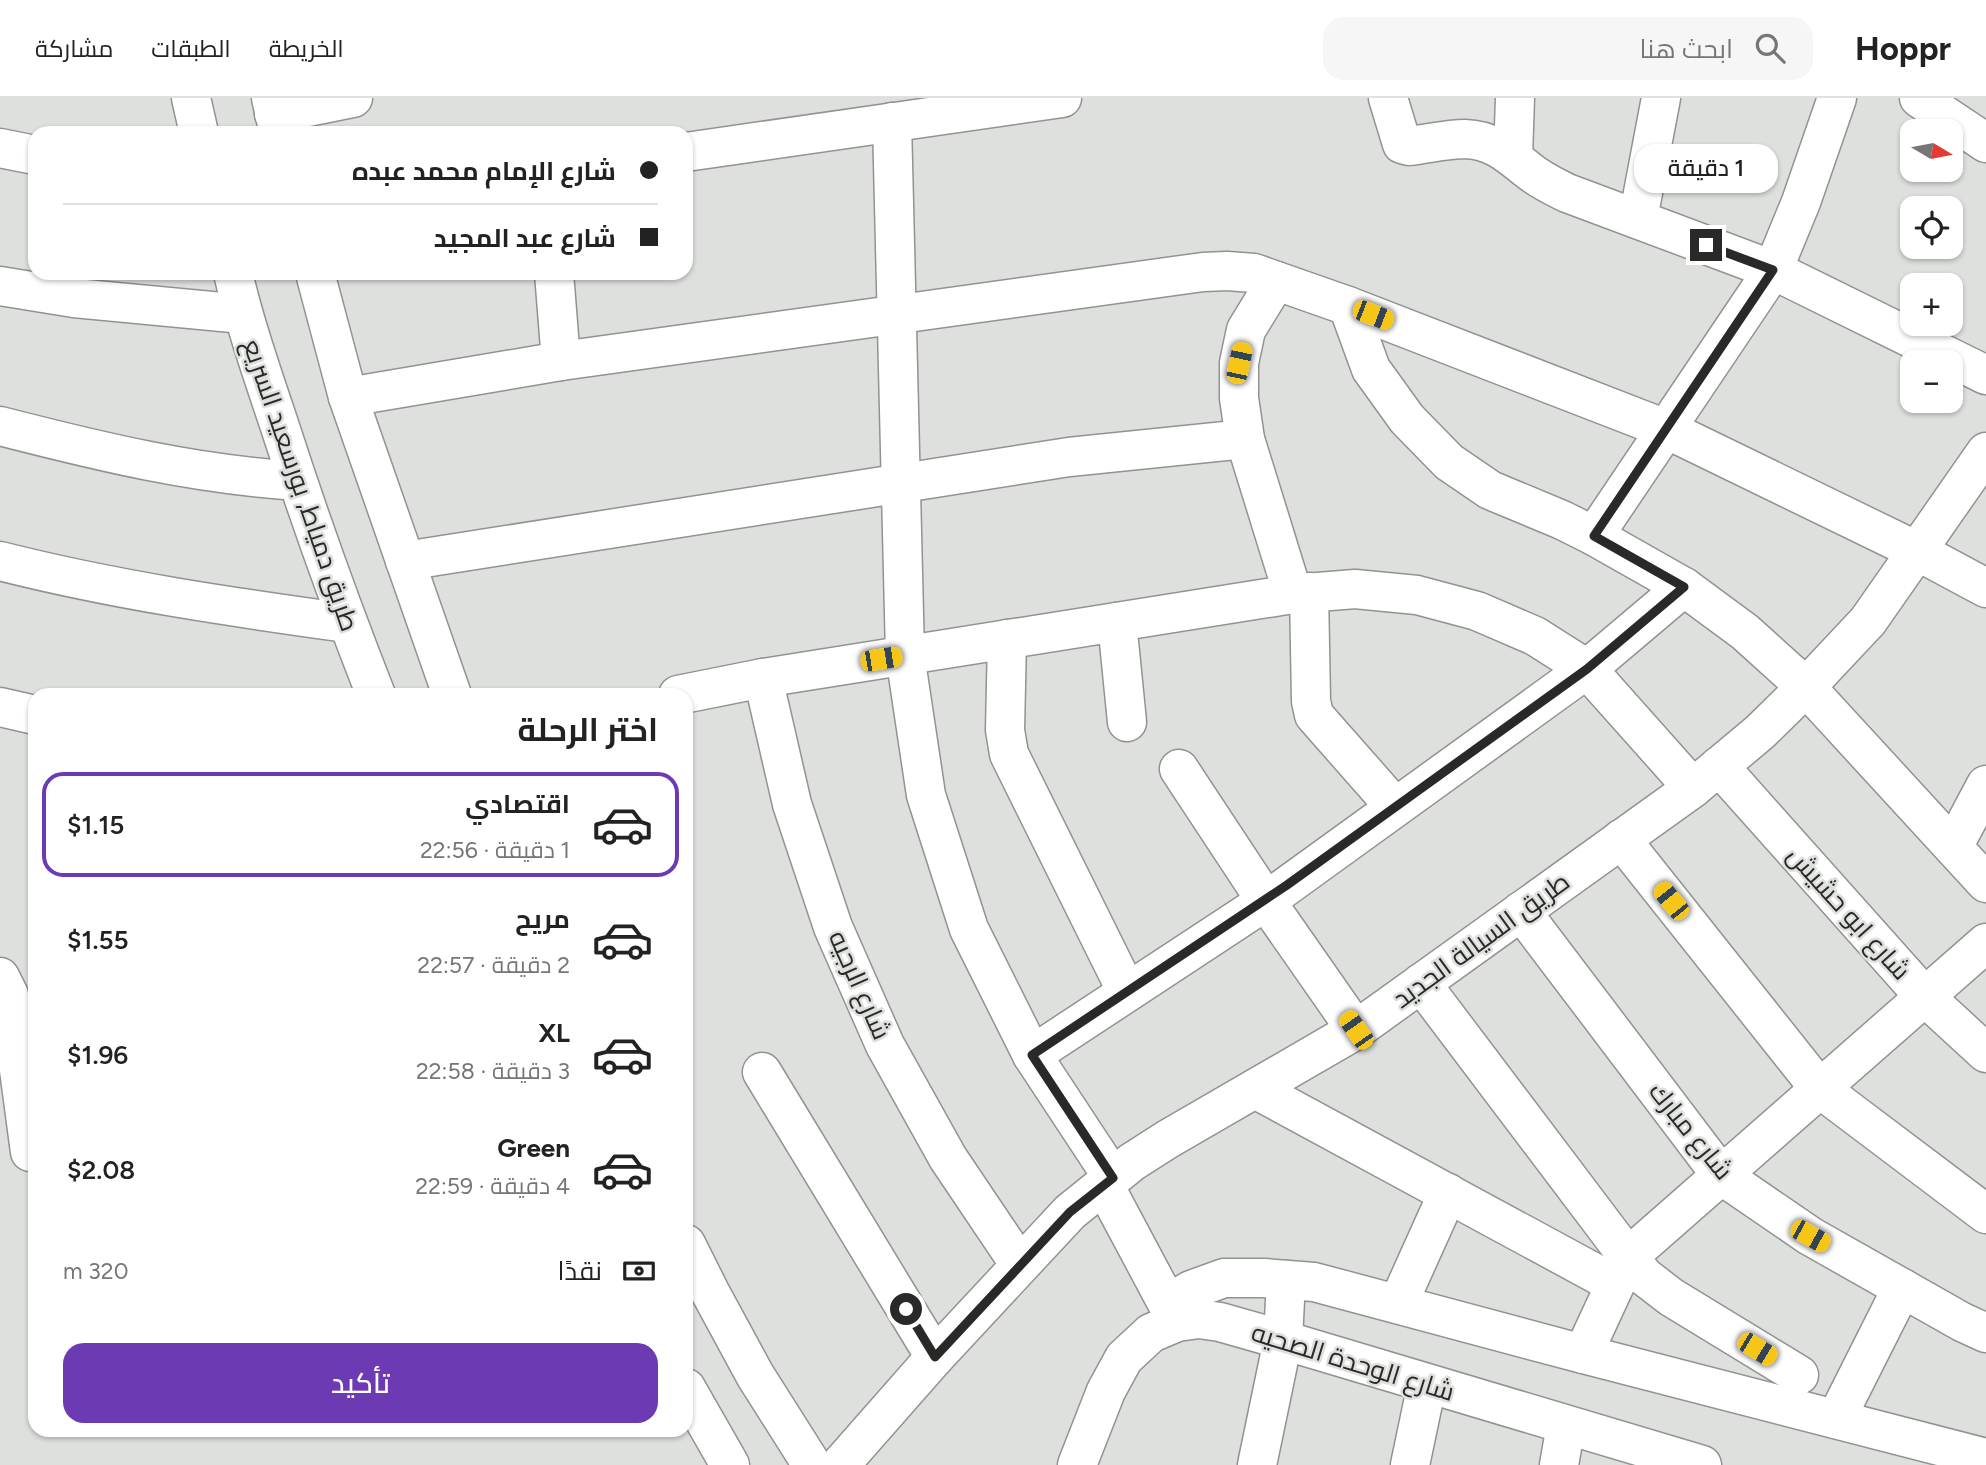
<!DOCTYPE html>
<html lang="ar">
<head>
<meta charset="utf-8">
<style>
	:root { --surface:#fff; --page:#f6f6f6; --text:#222; --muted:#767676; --line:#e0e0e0; --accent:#6c3ab2 }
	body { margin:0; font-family:Figtree,Cairo,sans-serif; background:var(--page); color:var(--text); direction:rtl; height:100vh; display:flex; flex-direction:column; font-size:26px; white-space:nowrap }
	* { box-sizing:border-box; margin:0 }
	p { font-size:23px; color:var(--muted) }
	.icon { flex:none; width:38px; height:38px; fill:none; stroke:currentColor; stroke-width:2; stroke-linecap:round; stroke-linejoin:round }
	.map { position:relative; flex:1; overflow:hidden; direction:ltr }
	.sheet { position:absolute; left:28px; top:590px; width:665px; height:749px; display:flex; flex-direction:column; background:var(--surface); border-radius:21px; box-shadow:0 2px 5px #0004; direction:rtl }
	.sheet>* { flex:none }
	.hud { position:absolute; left:28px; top:28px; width:665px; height:154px; border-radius:21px; box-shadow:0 2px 5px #0004; direction:rtl; display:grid; align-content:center; height:154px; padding:0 35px; background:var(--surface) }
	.needle { width:46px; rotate:100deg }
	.buttons { position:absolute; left:1900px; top:21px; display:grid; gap:14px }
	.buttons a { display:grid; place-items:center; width:63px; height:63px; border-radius:14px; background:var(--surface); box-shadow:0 2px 5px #0004; font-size:35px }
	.end { position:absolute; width:32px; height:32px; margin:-16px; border:9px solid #292a28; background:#fff; box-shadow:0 0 0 4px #fff }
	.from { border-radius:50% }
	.bubble { position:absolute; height:49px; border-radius:21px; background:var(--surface); box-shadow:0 2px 5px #0004; font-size:23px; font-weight:600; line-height:49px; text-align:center; direction:rtl }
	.car { position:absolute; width:21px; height:42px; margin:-21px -10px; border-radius:9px; box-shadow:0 0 5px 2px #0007; background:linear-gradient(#f5c518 24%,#345 0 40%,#f5c518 0 76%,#345 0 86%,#f5c518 0) }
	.hud b { display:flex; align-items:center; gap:24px; height:66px; font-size:26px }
	.hud b+b { border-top:2px solid var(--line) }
	.hud i { width:18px; height:18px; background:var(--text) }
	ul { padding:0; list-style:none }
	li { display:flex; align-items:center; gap:21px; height:105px; margin:0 14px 10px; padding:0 21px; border:4px solid transparent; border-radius:21px }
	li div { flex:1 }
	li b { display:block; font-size:26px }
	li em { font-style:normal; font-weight:600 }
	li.selected { border-color:var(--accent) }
	li>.icon { width:63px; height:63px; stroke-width:1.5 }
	h2 { padding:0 35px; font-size:32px; line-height:84px }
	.pay { display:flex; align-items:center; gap:18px; height:77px; padding:0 35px; font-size:26px }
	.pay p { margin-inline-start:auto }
	.button { display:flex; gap:14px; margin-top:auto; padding:14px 35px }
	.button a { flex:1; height:80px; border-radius:21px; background:var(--accent); color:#fff; font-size:28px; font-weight:600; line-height:80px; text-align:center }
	header { display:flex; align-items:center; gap:42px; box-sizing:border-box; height:98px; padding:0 35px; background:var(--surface); border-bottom:2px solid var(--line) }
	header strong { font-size:33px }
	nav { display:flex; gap:38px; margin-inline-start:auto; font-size:24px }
	.search { width:490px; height:63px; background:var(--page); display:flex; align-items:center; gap:18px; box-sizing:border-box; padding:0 24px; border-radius:21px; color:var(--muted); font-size:26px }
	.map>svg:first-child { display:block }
</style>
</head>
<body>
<header>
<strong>Hoppr</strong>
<div class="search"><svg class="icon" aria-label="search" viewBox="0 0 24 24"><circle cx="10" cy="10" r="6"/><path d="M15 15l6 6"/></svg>ابحث هنا</div>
<nav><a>الخريطة</a><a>الطبقات</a><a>مشاركة</a></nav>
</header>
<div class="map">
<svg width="1986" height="1367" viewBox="0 0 1986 1367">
	<rect width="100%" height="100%" fill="#dde0dc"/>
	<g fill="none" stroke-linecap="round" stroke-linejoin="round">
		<g stroke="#919390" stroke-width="41">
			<g id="minor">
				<path d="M1388,0L1402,46L1409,48C1427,46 1447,41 1465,41C1493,42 1508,56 1528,72C1540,82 1553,88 1567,95L1773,172L1986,277"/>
				<polyline points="1919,0 1986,45"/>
				<polyline points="274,16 353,0"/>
				<polyline points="892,24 905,557 926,697 969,831 1032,957 1113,1080"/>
				<polyline points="0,50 35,57"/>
				<polyline points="686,54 1062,0"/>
				<polyline points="1513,58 1515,0"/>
				<polyline points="1638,121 1661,0"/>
				<polyline points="554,175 561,263"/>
				<polyline points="1276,183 1246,232 1239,265 1239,300 1245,341 1293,496"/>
				<polyline points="0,188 74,200 243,216"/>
				<polyline points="1348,208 1371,271 1407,321 1449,364 1490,392 1562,422 1594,438 1684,489 1745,534 1806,589 1986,785"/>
				<polyline points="348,299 561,263 1203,174 1227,173 1254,175 1348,208 1666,331 1917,453 1986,490"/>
				<path d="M0,328C101,354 193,376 297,383"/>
				<polyline points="1594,438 1773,172 1801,104 1837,0"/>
				<path d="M0,463C114,492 231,509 347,525"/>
				<polyline points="405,463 1069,359 1245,341"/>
				<polyline points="1309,494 1311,603 1314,617 1395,709"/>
				<polyline points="1117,524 1127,624"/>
				<polyline points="1007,541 1005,632 1009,656 1127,894"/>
				<polyline points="763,580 792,706 833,829 885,947 948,1060 1020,1167"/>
				<polyline points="678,597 763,580 1293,496 1355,491 1417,497 1477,513 1535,538 1587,571 1693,690"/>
				<polyline points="0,609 35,617"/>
				<polyline points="1719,668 1924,898 1986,955"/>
				<polyline points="1179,671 1266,803 1356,932"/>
				<polyline points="1621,741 1819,990 1986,1116"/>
				<polyline points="1953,749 1986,687"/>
				<polyline points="1521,813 1721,1077 1810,1138 1962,1224 1986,1235"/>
				<polyline points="0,879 9,897 30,1054"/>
				<polyline points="1421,885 1628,1159 1645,1179 1671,1199 1799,1277"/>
				<polyline points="1032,957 1266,803 1587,571 1684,489"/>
				<polyline points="762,974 935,1259"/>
				<polyline points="1255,991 1615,1186"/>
				<polyline points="1104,1087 1177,1224"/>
				<polyline points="1168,1206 1191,1192 1224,1180 1264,1180 1314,1184 1583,1256 1986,1360"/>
				<polyline points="1398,1206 1448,1095"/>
				<polyline points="1583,1256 1628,1159 1986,845"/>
				<polyline points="1836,1321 1902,1190"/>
				<polyline points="1077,1367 1106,1293 1124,1260 1151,1235 1177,1224 1199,1221 1220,1224 1283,1242 1702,1367"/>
				<polyline points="1257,1367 1283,1242 1286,1182"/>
				<polyline points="1410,1367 1427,1286"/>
				<polyline points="1559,1367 1566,1327"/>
			</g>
		</g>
		<g stroke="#919390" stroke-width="41">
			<polyline id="tertiary" points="840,1367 935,1259 1070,1114 1132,1064 1168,1041 1356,932 1693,690 1760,634 1806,589 1868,523 1986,354"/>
		</g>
		<g stroke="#919390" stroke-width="41">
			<g id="trunk">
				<polyline points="191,0 199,35"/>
				<polyline points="271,0 279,35"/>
				<path d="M233,175C245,227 263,278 280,329C309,419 341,508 376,597"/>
				<polyline points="315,175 348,299 452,597"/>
				<polyline points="686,1146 710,1194 755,1277 812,1367"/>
				<polyline points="686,1290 730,1367"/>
			</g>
		</g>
		<use href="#minor" stroke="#fff" stroke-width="38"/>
		<use href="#tertiary" stroke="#fff" stroke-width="38"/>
		<use href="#trunk" stroke="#fff" stroke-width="38"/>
	</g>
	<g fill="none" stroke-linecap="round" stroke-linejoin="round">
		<polyline stroke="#292a28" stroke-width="9" points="906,1211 935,1259 1070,1114 1113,1080 1032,957 1287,787 1587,571 1684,489 1594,438 1773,172 1706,147"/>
	</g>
	<g text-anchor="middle" stroke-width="5" stroke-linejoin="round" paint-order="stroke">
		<g font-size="26" fill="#292a28" stroke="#dde0dc">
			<text transform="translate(301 387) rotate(71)" y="9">طريق دمياط, بورسعيد السريع</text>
			<text transform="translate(1849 815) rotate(48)" y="9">شارع ابو حشيش</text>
			<text transform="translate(1481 842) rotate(-36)" y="9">طريق السيالة الجديد</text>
			<text transform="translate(860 887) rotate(66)" y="9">شارع الرجيه</text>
			<text transform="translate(1691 1033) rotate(51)" y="9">شارع مبارك</text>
			<text transform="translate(1353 1264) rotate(17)" y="9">شارع الوحدة الصحيه</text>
		</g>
	</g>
</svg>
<div class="buttons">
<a><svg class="needle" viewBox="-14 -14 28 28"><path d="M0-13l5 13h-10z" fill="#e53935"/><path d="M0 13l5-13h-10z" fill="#767676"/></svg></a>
<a><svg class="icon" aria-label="locate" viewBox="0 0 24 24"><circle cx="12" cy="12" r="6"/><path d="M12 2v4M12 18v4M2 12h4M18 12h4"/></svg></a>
<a>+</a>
<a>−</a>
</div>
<i class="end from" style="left:906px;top:1211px"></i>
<i class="end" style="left:1706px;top:147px"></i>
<div class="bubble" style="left:1634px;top:46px;width:144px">1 دقيقة</div>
<i class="car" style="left:1373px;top:217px;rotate:111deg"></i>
<i class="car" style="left:1239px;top:265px;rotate:12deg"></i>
<i class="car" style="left:881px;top:561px;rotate:81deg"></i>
<i class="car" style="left:1671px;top:803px;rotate:321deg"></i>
<i class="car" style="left:1356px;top:932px;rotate:325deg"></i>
<i class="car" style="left:1810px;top:1138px;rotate:119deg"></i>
<i class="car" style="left:1757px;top:1251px;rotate:121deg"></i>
<div class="hud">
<b><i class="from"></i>شارع الإمام محمد عبده</b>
<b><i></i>شارع عبد المجيد</b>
</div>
<section class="sheet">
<h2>اختر الرحلة</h2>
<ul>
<li class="selected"><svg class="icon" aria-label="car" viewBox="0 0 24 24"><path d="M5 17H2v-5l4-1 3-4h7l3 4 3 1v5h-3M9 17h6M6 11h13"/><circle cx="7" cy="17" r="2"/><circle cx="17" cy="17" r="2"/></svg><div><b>اقتصادي</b><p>1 دقيقة · 22:56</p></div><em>$1.15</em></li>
<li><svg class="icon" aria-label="car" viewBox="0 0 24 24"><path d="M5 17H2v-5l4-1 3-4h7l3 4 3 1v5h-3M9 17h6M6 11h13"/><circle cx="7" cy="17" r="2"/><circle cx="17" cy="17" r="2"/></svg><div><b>مريح</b><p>2 دقيقة · 22:57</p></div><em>$1.55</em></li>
<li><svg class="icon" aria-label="car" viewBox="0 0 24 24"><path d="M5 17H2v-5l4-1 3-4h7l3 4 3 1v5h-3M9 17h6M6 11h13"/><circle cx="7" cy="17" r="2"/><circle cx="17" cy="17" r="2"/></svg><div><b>XL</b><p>3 دقيقة · 22:58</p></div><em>$1.96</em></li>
<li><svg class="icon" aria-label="car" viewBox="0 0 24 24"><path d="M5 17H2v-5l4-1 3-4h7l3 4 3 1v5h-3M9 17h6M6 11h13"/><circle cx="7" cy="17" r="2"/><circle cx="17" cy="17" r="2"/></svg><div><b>Green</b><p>4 دقيقة · 22:59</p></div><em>$2.08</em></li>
</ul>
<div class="pay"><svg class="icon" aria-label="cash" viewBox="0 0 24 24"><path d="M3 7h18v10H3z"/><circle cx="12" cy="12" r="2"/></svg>نقدًا<p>320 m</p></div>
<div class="button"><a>تأكيد</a></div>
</section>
</div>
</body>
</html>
